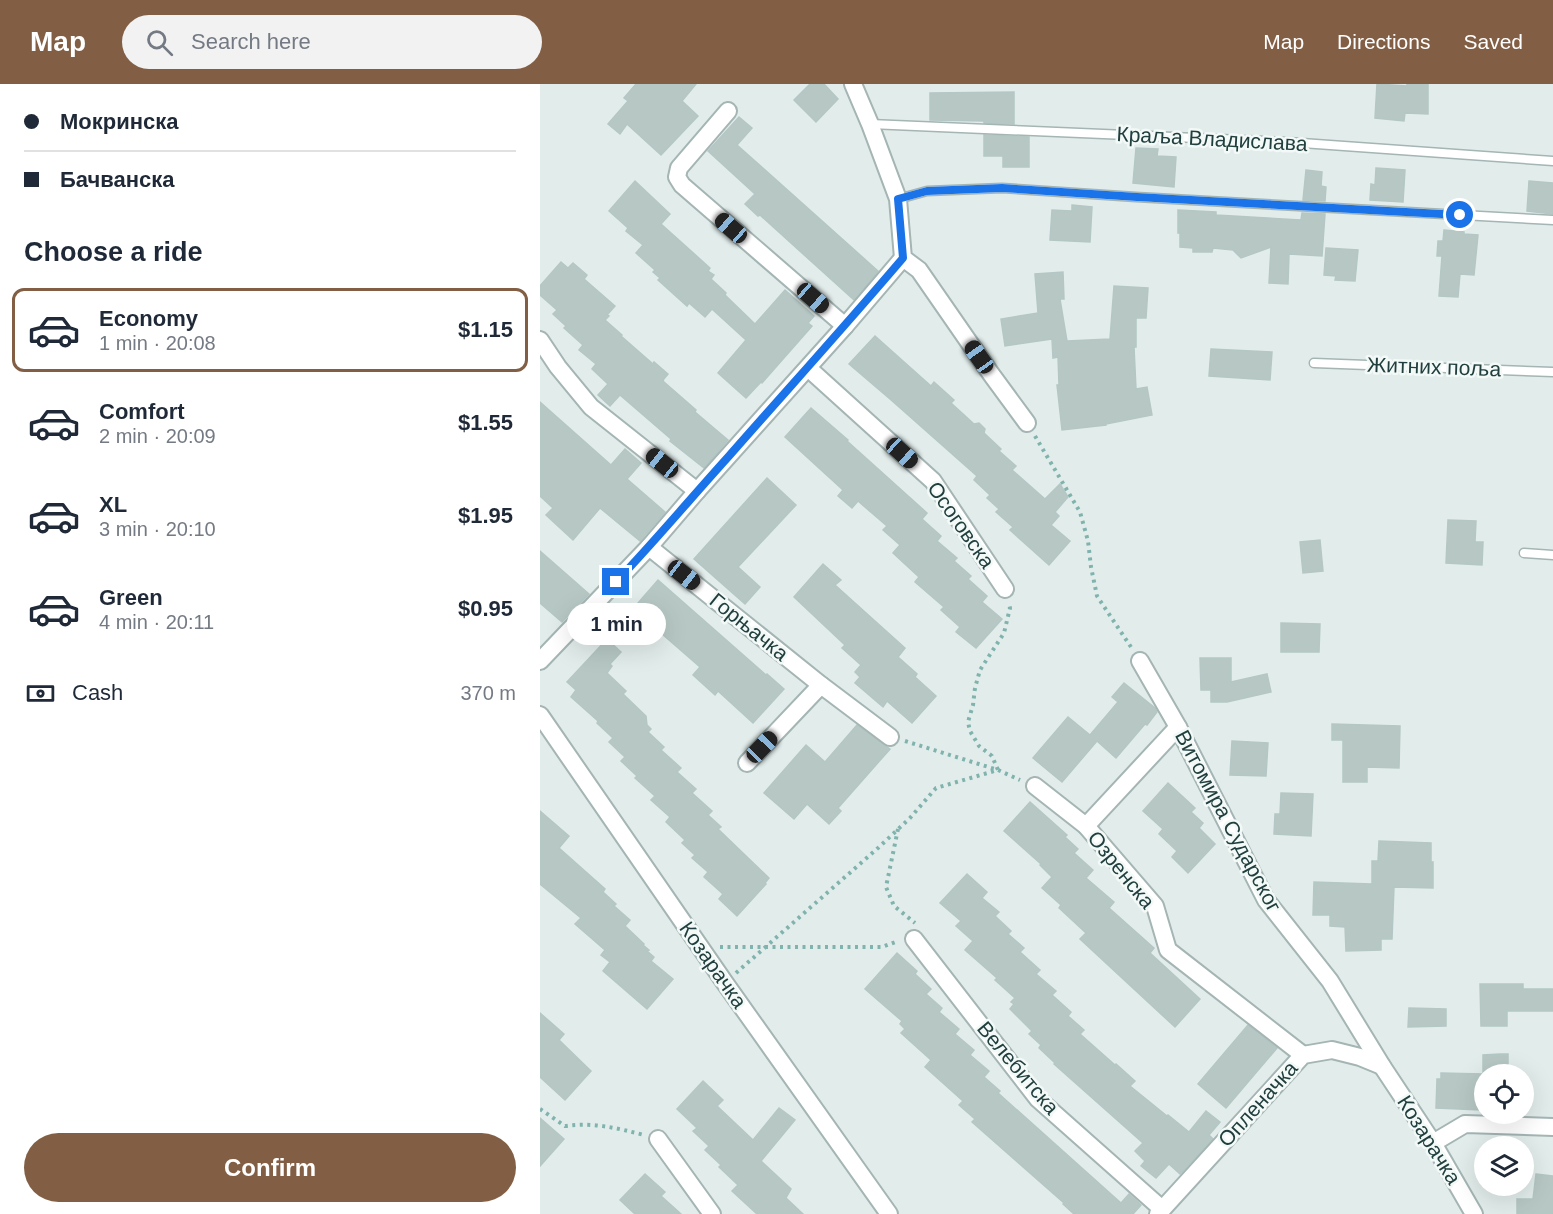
<!DOCTYPE html>
<html lang="en">
<head>
<meta charset="utf-8">
<style>
	:root { --surface:#fff; --page:#f2f2f3; --text:#1f2937; --muted:#747a83; --line:#e0e1e3; --accent:#825f44 }
	body { margin:0; font-family:Helvetica,sans-serif; background:var(--page); color:var(--text); height:100vh; display:flex; flex-direction:column; font-size:22px; white-space:nowrap }
	* { box-sizing:border-box; margin:0 }
	p { font-size:20px; color:var(--muted) }
	.icon { flex:none; width:33px; height:33px; fill:none; stroke:currentColor; stroke-width:2; stroke-linecap:round; stroke-linejoin:round }
	.map { position:relative; flex:1; overflow:hidden }
	.side { display:flex; flex-direction:column; background:var(--surface); width:540px }
	.side>* { flex:none }
	.banner { display:grid; align-content:center; height:132px; padding:0 24px; background:var(--surface) }
	.buttons { position:absolute; left:934px; top:980px; display:grid; gap:12px }
	.buttons a { display:grid; place-items:center; width:60px; height:60px; border-radius:50%; background:var(--surface); box-shadow:0 6px 24px #0002; font-size:30px }
	.end { position:absolute; width:27px; height:27px; margin:-14px; border:8px solid #1a73e8; background:#fff; box-shadow:0 0 0 3px #fff }
	.from { border-radius:50% }
	.bubble { position:absolute; height:42px; border-radius:21px; background:var(--surface); box-shadow:0 6px 24px #0002; font-size:20px; font-weight:600; line-height:42px; text-align:center }
	.car { position:absolute; width:18px; height:36px; margin:-18px -9px; border-radius:8px; box-shadow:0 0 4px 2px #0007; background:linear-gradient(#222 24%,#8ab4d8 0 40%,#222 0 76%,#8ab4d8 0 86%,#222 0) }
	.banner b { display:flex; align-items:center; gap:21px; height:57px; font-size:22px }
	.banner b+b { border-top:2px solid var(--line) }
	.banner i { width:15px; height:15px; background:var(--text) }
	ul { padding:0; list-style:none }
	li { display:flex; align-items:center; gap:18px; height:84px; margin:0 12px 9px; padding:0 12px; border:3px solid transparent; border-radius:12px }
	li div { flex:1 }
	li b { display:block; font-size:22px }
	li em { font-style:normal; font-weight:600 }
	li.active { border-color:var(--accent) }
	li>.icon { width:54px; height:54px; stroke-width:1.5 }
	h2 { padding:0 24px; font-size:27px; line-height:72px }
	.pay { display:flex; align-items:center; gap:15px; height:66px; padding:0 24px; font-size:22px }
	.pay p { margin-inline-start:auto }
	.button { display:flex; gap:12px; margin-top:auto; padding:12px 24px }
	.button a { flex:1; height:69px; border-radius:36px; background:var(--accent); color:#fff; font-size:24px; font-weight:600; line-height:69px; text-align:center }
	header { display:flex; align-items:center; gap:36px; box-sizing:border-box; height:84px; padding:0 30px; background:var(--accent); color:#fff }
	header strong { font-size:28px }
	nav { display:flex; gap:33px; margin-inline-start:auto; font-size:21px }
	.search { width:420px; height:54px; background:var(--page); display:flex; align-items:center; gap:15px; box-sizing:border-box; padding:0 21px; border-radius:33px; color:var(--muted); font-size:22px }
	main { display:flex; flex:1; min-height:0 }
	.map>svg:first-child { display:block }
</style>
</head>
<body>
<header>
<strong>Map</strong>
<div class="search"><svg class="icon" aria-label="search" viewBox="0 0 24 24"><circle cx="10" cy="10" r="6"/><path d="M15 15l6 6"/></svg>Search here</div>
<nav><a>Map</a><a>Directions</a><a>Saved</a></nav>
</header>
<main>
<section class="side">
<div class="banner">
<b><i class="from"></i>Мокринска</b>
<b><i></i>Бачванска</b>
</div>
<h2>Choose a ride</h2>
<ul>
<li class="active"><svg class="icon" aria-label="car" viewBox="0 0 24 24"><path d="M5 17H2v-5l4-1 3-4h7l3 4 3 1v5h-3M9 17h6M6 11h13"/><circle cx="7" cy="17" r="2"/><circle cx="17" cy="17" r="2"/></svg><div><b>Economy</b><p>1 min · 20:08</p></div><em>$1.15</em></li>
<li><svg class="icon" aria-label="car" viewBox="0 0 24 24"><path d="M5 17H2v-5l4-1 3-4h7l3 4 3 1v5h-3M9 17h6M6 11h13"/><circle cx="7" cy="17" r="2"/><circle cx="17" cy="17" r="2"/></svg><div><b>Comfort</b><p>2 min · 20:09</p></div><em>$1.55</em></li>
<li><svg class="icon" aria-label="car" viewBox="0 0 24 24"><path d="M5 17H2v-5l4-1 3-4h7l3 4 3 1v5h-3M9 17h6M6 11h13"/><circle cx="7" cy="17" r="2"/><circle cx="17" cy="17" r="2"/></svg><div><b>XL</b><p>3 min · 20:10</p></div><em>$1.95</em></li>
<li><svg class="icon" aria-label="car" viewBox="0 0 24 24"><path d="M5 17H2v-5l4-1 3-4h7l3 4 3 1v5h-3M9 17h6M6 11h13"/><circle cx="7" cy="17" r="2"/><circle cx="17" cy="17" r="2"/></svg><div><b>Green</b><p>4 min · 20:11</p></div><em>$0.95</em></li>
</ul>
<div class="pay"><svg class="icon" aria-label="cash" viewBox="0 0 24 24"><path d="M3 7h18v10H3z"/><circle cx="12" cy="12" r="2"/></svg>Cash<p>370 m</p></div>
<div class="button"><a>Confirm</a></div>
</section>
<div class="map">
<svg width="1013" height="1130" viewBox="0 0 1013 1130">
	<rect width="100%" height="100%" fill="#e2edeb"/>
	<g fill="#b7c8c4" stroke="#b4c7c4" stroke-width="1.5">
		<polygon points="96,0 156,0 142,17 158,32 121,71 87,40 80,50 68,40 88,17 84,14"/>
		<polygon points="270,0 284,0 298,15 276,38 254,16"/>
		<polygon points="837,0 867,2 867,0 888,0 888,30 865,29 864,37 835,34"/>
		<polygon points="474,8 474,40 444,39 444,37 390,36 390,9"/>
		<polygon points="199,33 212,44 197,61 338,187 314,216 220,131 218,132 205,120 215,110 168,67"/>
		<polygon points="444,51 489,53 489,83 463,83 463,72 444,72"/>
		<polygon points="596,64 618,65 617,72 636,73 634,103 593,99"/>
		<polygon points="836,84 865,86 863,118 830,116 831,100 835,101"/>
		<polygon points="766,86 782,88 781,102 786,103 785,117 763,116"/>
		<polygon points="95,97 130,130 121,140 170,184 168,187 174,191 171,195 186,209 185,211 215,240 245,206 274,232 268,239 272,242 222,299 221,298 206,314 178,289 206,256 172,225 165,233 149,219 147,222 118,196 120,194 113,188 115,186 96,169 103,161 86,147 88,144 69,127"/>
		<polygon points="989,97 1013,99 1013,130 987,127"/>
		<polygon points="532,121 552,123 550,158 510,156 512,126 532,127"/>
		<polygon points="638,126 676,128 676,131 761,136 762,129 785,130 782,172 749,170 748,200 729,199 731,163 701,174 693,166 673,164 672,168 653,168 653,164 640,163 640,149 638,149"/>
		<polygon points="904,146 924,148 924,150 938,151 934,191 920,190 918,213 899,212 902,172 897,172 898,157 903,157"/>
		<polygon points="786,164 818,166 815,197 795,196 796,192 784,191"/>
		<polygon points="21,178 28,184 33,179 47,191 44,195 75,222 67,231 69,232 65,236 82,251 81,252 113,280 114,278 128,290 123,296 124,298 156,326 155,328 188,356 164,384 130,357 131,355 80,311 70,322 58,311 68,300 52,285 56,280 39,266 43,261 24,244 26,242 13,230 17,226 0,211 0,202"/>
		<polygon points="523,188 524,215 520,215 527,257 570,255 574,202 608,204 606,234 596,234 596,263 594,263 596,305 607,303 612,331 566,340 566,341 522,346 517,301 519,301 518,273 513,274 512,255 465,262 461,235 498,229 495,190"/>
		<polygon points="335,252 391,302 394,298 414,316 411,319 434,340 439,339 445,345 444,349 461,365 459,367 476,382 472,386 505,415 520,400 528,413 515,428 519,432 511,441 530,457 509,481 470,446 473,443 456,428 459,425 447,414 450,411 434,396 437,392 350,315 309,280"/>
		<polygon points="671,265 732,268 730,296 669,292"/>
		<polygon points="0,318 71,381 85,365 101,379 87,395 125,428 100,457 60,424 33,456 6,431 13,424 0,412"/>
		<polygon points="271,324 308,356 307,357 387,429 382,435 401,452 397,457 417,474 414,477 431,492 428,495 447,512 442,518 462,535 436,564 416,548 420,543 401,526 404,523 375,498 379,493 353,469 360,461 343,446 347,442 318,417 312,424 298,412 303,406 245,353"/>
		<polygon points="227,394 256,421 198,483 220,503 205,520 154,475"/>
		<polygon points="908,436 936,437 935,458 943,458 942,481 906,479"/>
		<polygon points="780,456 783,487 763,489 760,458"/>
		<polygon points="0,467 49,510 22,538 0,519"/>
		<polygon points="283,480 301,496 295,501 365,564 358,573 377,590 375,593 396,612 372,639 347,617 343,623 315,599 320,593 315,588 321,581 302,564 305,561 254,513"/>
		<polygon points="118,496 226,591 227,590 244,605 213,639 178,607 175,611 153,591 160,583 114,543 113,544 92,526"/>
		<polygon points="741,539 780,540 779,568 741,568"/>
		<polygon points="67,555 81,568 70,580 72,582 67,589 86,607 83,610 106,632 107,641 111,645 108,648 124,663 121,666 141,684 137,688 156,705 152,709 172,727 168,731 181,743 178,745 229,794 225,799 226,800 197,832 179,815 183,810 164,793 168,788 152,774 155,771 142,759 145,756 126,738 130,733 111,716 115,712 95,694 97,692 81,677 85,673 69,658 73,654 57,639 58,637 31,613 36,606 27,598"/>
		<polygon points="660,574 691,574 691,598 727,590 731,608 687,618 671,618 671,606 661,606"/>
		<polygon points="584,599 615,624 617,628 607,641 605,640 576,674 557,657 522,698 493,674 528,633 550,651 578,618 572,613"/>
		<polygon points="792,640 860,642 859,684 827,683 827,698 803,698 803,656 792,656"/>
		<polygon points="317,641 350,665 298,724 301,727 289,740 267,720 254,735 224,709 266,661 285,678"/>
		<polygon points="692,657 728,659 726,692 690,691"/>
		<polygon points="628,699 655,724 651,728 663,739 659,744 675,760 648,789 632,773 637,767 619,750 623,745 603,727"/>
		<polygon points="741,709 773,710 771,752 734,750 735,730 740,730"/>
		<polygon points="490,718 527,751 525,753 538,765 534,769 553,786 546,794 574,818 569,824 614,864 610,869 660,915 635,943 540,855 546,849 519,824 521,821 502,804 512,793 500,781 501,780 464,747"/>
		<polygon points="0,727 29,752 19,764 65,805 63,808 76,820 74,822 90,836 85,842 104,860 103,861 109,866 107,867 114,873 111,877 133,895 107,925 63,887 70,878 61,871 65,866 35,840 41,834 0,800"/>
		<polygon points="839,757 891,759 891,778 893,778 893,804 854,803 852,855 841,855 841,866 806,867 805,843 790,842 790,831 773,831 774,798 832,800 832,777 838,777"/>
		<polygon points="427,790 447,808 442,814 459,828 455,832 471,847 468,850 484,864 480,868 500,886 496,890 516,907 512,911 531,928 528,932 544,946 540,950 575,981 576,980 595,997 590,1002 627,1032 628,1031 649,1048 666,1027 680,1038 669,1051 673,1055 640,1090 629,1080 616,1094 601,1082 605,1077 595,1067 603,1059 514,980 515,979 499,964 501,961 489,950 492,947 470,925 474,920 471,918 475,914 455,896 457,894 425,866 433,857 416,842 421,837 400,819"/>
		<polygon points="357,869 377,887 375,890 391,905 386,910 402,924 399,928 419,945 415,950 434,966 430,971 449,987 444,993 460,1007 458,1009 581,1119 589,1110 601,1121 593,1130 534,1130 523,1120 524,1119 432,1038 435,1035 419,1021 423,1017 385,983 391,976 361,949 365,945 360,940 362,937 325,905"/>
		<polygon points="940,900 983,900 983,905 1013,905 1013,927 967,927 967,942 941,942"/>
		<polygon points="869,924 906,925 906,942 868,943"/>
		<polygon points="0,929 24,950 19,956 51,987 25,1016 0,993"/>
		<polygon points="708,941 737,964 686,1024 658,1000"/>
		<polygon points="960,970 968,970 968,990 943,990 943,971"/>
		<polygon points="901,989 943,990 941,1026 896,1024 897,995 901,995"/>
		<polygon points="163,997 183,1016 177,1022 213,1056 239,1024 255,1036 221,1077 251,1105 246,1114 263,1130 217,1130 192,1107 198,1101 179,1083 181,1081 165,1066 169,1062 153,1047 157,1044 137,1025"/>
		<polygon points="0,1034 24,1055 0,1082"/>
		<polygon points="105,1090 125,1108 121,1112 141,1130 95,1130 80,1116"/>
		<polygon points="996,1090 1013,1092 1013,1130 977,1130 977,1115 993,1115"/>
	</g>
	<g fill="none" stroke-linecap="round" stroke-linejoin="round">
		<g stroke="#a4b5b4" stroke-width="11">
			<g id="lane">
				<polyline points="330,40 748,58 1013,77"/>
				<polyline points="358,115 387,107 462,104 596,113 1013,136"/>
				<polyline points="774,279 1013,288"/>
				<polyline points="984,469 1013,471"/>
			</g>
		</g>
		<g stroke="#a4b5b4" stroke-width="20">
			<g id="street">
				<polyline points="313,0 330,40 358,115 363,174 379,186 451,290 487,339"/>
				<polyline points="188,27 139,84 137,93 142,101 305,242"/>
				<polyline points="0,256 18,283 51,323 157,407"/>
				<polyline points="268,284 393,397 465,505"/>
				<polyline points="109,463 281,601 350,653"/>
				<polyline points="0,577 109,463 157,407 305,242 363,174"/>
				<polyline points="600,577 638,643 726,816 790,897 842,982 893,1059 934,1130"/>
				<polyline points="0,631 185,899 349,1130"/>
				<polyline points="207,679 281,601"/>
				<polyline points="495,702 546,742 615,822 628,866 763,971"/>
				<polyline points="546,742 638,643"/>
				<polyline points="374,855 498,1015 622,1125"/>
				<polyline points="118,1055 172,1130"/>
				<polyline points="893,1059 925,1040 1013,1043"/>
				<polyline points="618,1130 763,971 792,966 820,973 842,982"/>
			</g>
		</g>
		<g stroke="#80b3ae" stroke-width="4" stroke-dasharray="3 4.5" stroke-linecap="butt">
			<polyline points="495,352 540,428 548,457 551,483 557,512 591,563"/>
			<polyline points="365,657 458,686 480,696"/>
			<polyline points="358,745 346,803 354,822 375,839"/>
			<polyline points="180,863 342,863 358,857"/>
			<polyline points="196,889 338,764 370,734 396,704 458,686 452,672 439,662 430,647 428,638 433,621 435,604 440,586 464,549 470,524 469,520"/>
			<path d="M0,1025L25,1042C54,1038 76,1044 104,1051"/>
		</g>
		<use href="#lane" stroke="#fff" stroke-width="8"/>
		<use href="#street" stroke="#fff" stroke-width="16"/>
	</g>
	<g fill="none" stroke-linecap="round" stroke-linejoin="round">
		<path stroke="#1a73e8" stroke-width="8" d="M76,498C115,457 151,414 189,372C247,306 306,241 363,174L358,115L387,107L462,104L597,113L920,131"/>
	</g>
	<g text-anchor="middle" stroke-width="5" stroke-linejoin="round" paint-order="stroke">
		<g font-size="21" fill="#213f3e" stroke="#f3f9f7">
			<text transform="translate(672 55) rotate(3)" y="7">Краља Владислава</text>
			<text transform="translate(894 283) rotate(2)" y="7">Житних поља</text>
			<text transform="translate(421 441) rotate(55)" y="7">Осоговска</text>
			<text transform="translate(209 543) rotate(39)" y="7">Горњачка</text>
			<text transform="translate(688 737) rotate(62)" y="7">Витомира Сударског</text>
			<text transform="translate(581 786) rotate(51)" y="7">Озренска</text>
			<text transform="translate(173 881) rotate(55)" y="7">Козарачка</text>
			<text transform="translate(478 984) rotate(50)" y="7">Велебитска</text>
			<text transform="translate(718 1020) rotate(-48)" y="7">Опленачка</text>
			<text transform="translate(889 1056) rotate(58)" y="7">Козарачка</text>
		</g>
	</g>
</svg>
<div class="buttons">
<a><svg class="icon" aria-label="locate" viewBox="0 0 24 24"><circle cx="12" cy="12" r="6"/><path d="M12 2v4M12 18v4M2 12h4M18 12h4"/></svg></a>
<a><svg class="icon" aria-label="layers" viewBox="0 0 24 24"><path d="M12 4l9 5-9 5-9-5zM3 14l9 5 9-5"/></svg></a>
</div>
<i class="end from" style="left:920px;top:131px"></i>
<i class="end" style="left:76px;top:498px"></i>
<div class="bubble" style="left:27px;top:519px;width:99px">1 min</div>
<i class="car" style="left:191px;top:144px;rotate:311deg"></i>
<i class="car" style="left:273px;top:214px;rotate:131deg"></i>
<i class="car" style="left:439px;top:273px;rotate:325deg"></i>
<i class="car" style="left:362px;top:369px;rotate:132deg"></i>
<i class="car" style="left:122px;top:379px;rotate:309deg"></i>
<i class="car" style="left:144px;top:491px;rotate:128deg"></i>
<i class="car" style="left:222px;top:663px;rotate:44deg"></i>
</div>
</main>
</body>
</html>
